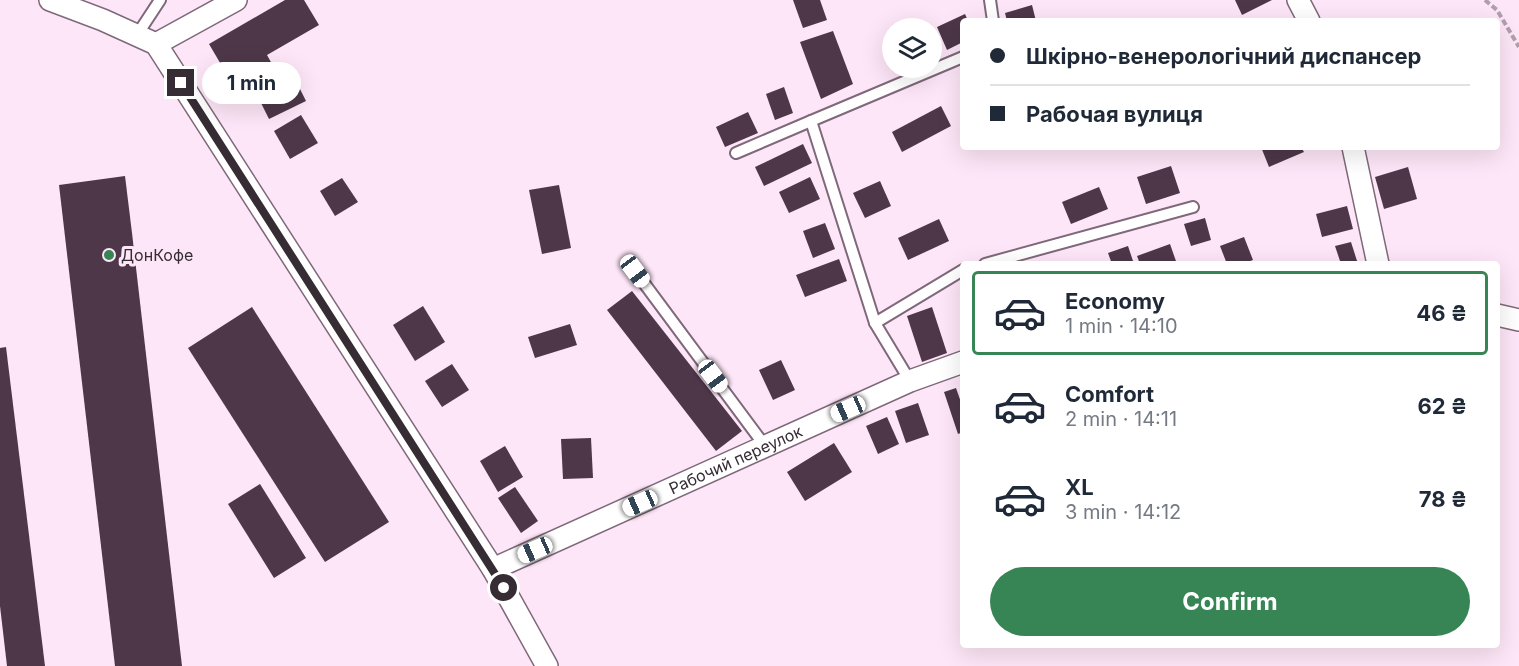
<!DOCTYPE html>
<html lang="en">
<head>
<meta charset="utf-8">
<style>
	:root { --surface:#fff; --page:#f6f6f7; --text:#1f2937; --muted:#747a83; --line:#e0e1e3; --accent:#378555 }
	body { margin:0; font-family:Inter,sans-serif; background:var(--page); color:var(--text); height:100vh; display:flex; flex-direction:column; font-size:22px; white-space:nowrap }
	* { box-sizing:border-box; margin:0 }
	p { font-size:20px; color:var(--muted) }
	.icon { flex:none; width:33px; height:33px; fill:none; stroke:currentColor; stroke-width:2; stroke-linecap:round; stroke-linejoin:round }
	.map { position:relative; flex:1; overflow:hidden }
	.details { position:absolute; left:960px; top:261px; width:540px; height:387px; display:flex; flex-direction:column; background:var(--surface); border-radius:6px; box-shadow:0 6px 24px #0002 }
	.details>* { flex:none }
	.hud { position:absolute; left:960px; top:18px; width:540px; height:132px; border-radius:6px; box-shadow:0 6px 24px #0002; display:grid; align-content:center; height:132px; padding:0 30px; background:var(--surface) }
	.buttons { position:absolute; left:882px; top:18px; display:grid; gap:12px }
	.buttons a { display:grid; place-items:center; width:60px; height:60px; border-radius:50%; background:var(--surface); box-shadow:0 6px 24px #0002; font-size:30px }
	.end { position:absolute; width:27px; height:27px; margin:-14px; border:8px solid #362c34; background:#fff; box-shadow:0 0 0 3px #fff }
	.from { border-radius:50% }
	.bubble { position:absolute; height:42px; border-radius:21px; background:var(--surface); box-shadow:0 6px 24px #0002; font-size:20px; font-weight:700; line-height:42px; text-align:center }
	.car { position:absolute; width:18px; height:36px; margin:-18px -9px; border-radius:8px; box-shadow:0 0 4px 2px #0007; background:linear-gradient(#fff 24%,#345 0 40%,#fff 0 76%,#345 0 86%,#fff 0) }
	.hud b { display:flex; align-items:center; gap:21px; height:57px; font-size:22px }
	.hud b+b { border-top:2px solid var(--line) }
	.hud i { width:15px; height:15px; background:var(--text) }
	ul { padding:10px 0 0; list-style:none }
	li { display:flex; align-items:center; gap:18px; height:84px; margin:0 12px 9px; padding:0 18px; border:3px solid transparent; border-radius:6px }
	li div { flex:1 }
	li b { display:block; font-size:22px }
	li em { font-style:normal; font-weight:700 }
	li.current { border-color:var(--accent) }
	li>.icon { width:54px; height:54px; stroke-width:1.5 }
	.button { display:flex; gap:12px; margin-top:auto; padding:12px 30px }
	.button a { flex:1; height:69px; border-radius:36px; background:var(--accent); color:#fff; font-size:24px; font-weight:700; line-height:69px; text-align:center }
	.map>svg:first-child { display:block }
</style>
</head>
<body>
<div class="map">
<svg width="1519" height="666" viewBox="0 0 1519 666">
	<rect width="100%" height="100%" fill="#fde6f7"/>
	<g fill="#4d3749">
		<polygon points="285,0 304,0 319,25 267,55 281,80 243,102 209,44"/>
		<polygon points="793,0 820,0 827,20 803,28"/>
		<polygon points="1235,0 1272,0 1242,15"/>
		<polygon points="1032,5 1036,21 1007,21 1005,13"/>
		<polygon points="965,14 968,21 963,21 963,42 947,50 937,27"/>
		<polygon points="833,31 853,84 821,99 800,42"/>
		<polygon points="298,85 306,101 269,119 261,103"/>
		<polygon points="784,87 793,113 775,120 766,94"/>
		<polygon points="941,106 951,126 902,152 892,132"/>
		<polygon points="748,112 758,133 725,147 716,127"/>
		<polygon points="301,115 318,143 290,159 274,131"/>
		<polygon points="803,144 812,163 764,186 755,167"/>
		<polygon points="1261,147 1301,147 1304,152 1269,167"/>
		<polygon points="1171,166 1180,193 1146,204 1137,177"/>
		<polygon points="1408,167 1417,199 1384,209 1375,177"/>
		<polygon points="125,176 132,233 182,666 115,666 59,185"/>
		<polygon points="810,177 820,199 789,213 779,192"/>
		<polygon points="342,178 358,202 335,216 320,191"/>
		<polygon points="880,181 891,206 865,218 853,193"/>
		<polygon points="559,185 571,248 542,254 529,190"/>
		<polygon points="1099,187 1108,209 1071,224 1062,202"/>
		<polygon points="1347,206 1353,229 1322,237 1316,214"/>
		<polygon points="1205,218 1211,240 1191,246 1184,224"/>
		<polygon points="939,219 949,241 908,260 898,238"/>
		<polygon points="825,223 835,249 813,258 803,231"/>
		<polygon points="1244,237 1253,260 1242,264 1227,264 1220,246"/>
		<polygon points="1351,242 1358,264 1341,264 1335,246"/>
		<polygon points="1170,244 1177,264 1140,264 1137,256"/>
		<polygon points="1128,246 1134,264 1112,264 1108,253"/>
		<polygon points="839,259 847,281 805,297 796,275"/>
		<polygon points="632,291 742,431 716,451 607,310"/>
		<polygon points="423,306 445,342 415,361 393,325"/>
		<polygon points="252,307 389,522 325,562 188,348"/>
		<polygon points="932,307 947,353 922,362 907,316"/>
		<polygon points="570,324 577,345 535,358 528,337"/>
		<polygon points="6,347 45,666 7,666 0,606 0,348"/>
		<polygon points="781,360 795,390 773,400 759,370"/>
		<polygon points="452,364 469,390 442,407 425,381"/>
		<polygon points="956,388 963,408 963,432 958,434 944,392"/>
		<polygon points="918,403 929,435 906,443 895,411"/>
		<polygon points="887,417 899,444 878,454 866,426"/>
		<polygon points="591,438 593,478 563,479 561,439"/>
		<polygon points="834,443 852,472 805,501 787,472"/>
		<polygon points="505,446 523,477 498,492 480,461"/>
		<polygon points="260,484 306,558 274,578 228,504"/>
		<polygon points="515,487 538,521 521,533 498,498"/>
	</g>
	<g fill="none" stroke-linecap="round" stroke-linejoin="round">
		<g stroke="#7f687a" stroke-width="14">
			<g id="service">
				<polyline points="990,0 993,21"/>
				<polyline points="137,35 160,0"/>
				<polyline points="736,153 811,121"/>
				<polyline points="985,264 1193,207"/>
				<polyline points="635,271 765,446"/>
				<polyline points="875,323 963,270"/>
				<polyline points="910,381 875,323 811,121 963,57"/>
			</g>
		</g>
		<g stroke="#7f687a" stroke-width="24">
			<g id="minor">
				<polyline points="50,0 103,20 156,44 493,569 547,666"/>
				<polyline points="1298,0 1309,21"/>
				<polyline points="156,44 236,0"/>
				<polyline points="1353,147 1378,264"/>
				<polyline points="1497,315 1519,320"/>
				<path id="s1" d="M493,569L910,381L963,362"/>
			</g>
		</g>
		<polyline stroke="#b19fad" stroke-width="4" stroke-dasharray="6 3" stroke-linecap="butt" points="1485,0 1497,10 1519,47"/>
		<use href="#service" stroke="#fff" stroke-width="10"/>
		<use href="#minor" stroke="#fff" stroke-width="21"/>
	</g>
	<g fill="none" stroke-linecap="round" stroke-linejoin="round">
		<polyline stroke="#362c34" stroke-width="8" points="181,83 504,588"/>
	</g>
	<circle fill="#378555" stroke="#fde6f7" stroke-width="2" cx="109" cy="255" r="6"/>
	<g text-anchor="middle" stroke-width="6" stroke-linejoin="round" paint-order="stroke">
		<g font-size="16" fill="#362c34" stroke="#fde6f7" text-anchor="start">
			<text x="121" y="261">ДонКофе</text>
		</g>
		<g font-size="16" fill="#362c34" stroke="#fde6f7">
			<text dy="6" stroke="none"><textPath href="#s1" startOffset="266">Рабочий переулок</textPath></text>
		</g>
	</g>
</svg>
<div class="buttons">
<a><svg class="icon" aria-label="layers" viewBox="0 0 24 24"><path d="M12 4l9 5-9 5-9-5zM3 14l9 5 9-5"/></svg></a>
</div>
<i class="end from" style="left:504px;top:588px"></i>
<i class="end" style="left:181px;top:83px"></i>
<div class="bubble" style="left:202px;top:62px;width:99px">1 min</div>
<i class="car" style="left:635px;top:271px;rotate:143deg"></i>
<i class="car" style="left:713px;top:376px;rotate:143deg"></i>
<i class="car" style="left:848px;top:409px;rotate:246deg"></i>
<i class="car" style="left:640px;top:503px;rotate:246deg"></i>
<i class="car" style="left:535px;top:550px;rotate:246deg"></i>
<div class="hud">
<b><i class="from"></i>Шкірно-венерологічний диспансер</b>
<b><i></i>Рабочая вулиця</b>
</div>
<section class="details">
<ul>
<li class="current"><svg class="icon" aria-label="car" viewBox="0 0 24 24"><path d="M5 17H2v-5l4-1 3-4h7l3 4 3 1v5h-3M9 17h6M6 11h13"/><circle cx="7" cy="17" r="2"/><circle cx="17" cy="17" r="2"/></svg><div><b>Economy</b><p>1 min · 14:10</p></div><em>46 ₴</em></li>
<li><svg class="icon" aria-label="car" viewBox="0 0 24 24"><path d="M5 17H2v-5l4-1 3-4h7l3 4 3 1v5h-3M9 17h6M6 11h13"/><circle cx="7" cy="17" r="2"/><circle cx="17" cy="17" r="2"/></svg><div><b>Comfort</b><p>2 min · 14:11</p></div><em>62 ₴</em></li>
<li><svg class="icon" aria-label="car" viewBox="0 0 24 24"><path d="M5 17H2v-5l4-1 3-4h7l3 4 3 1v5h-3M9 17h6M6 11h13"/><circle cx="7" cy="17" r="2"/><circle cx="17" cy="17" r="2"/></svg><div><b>XL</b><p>3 min · 14:12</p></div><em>78 ₴</em></li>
</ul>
<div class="button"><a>Confirm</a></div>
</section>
</div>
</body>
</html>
